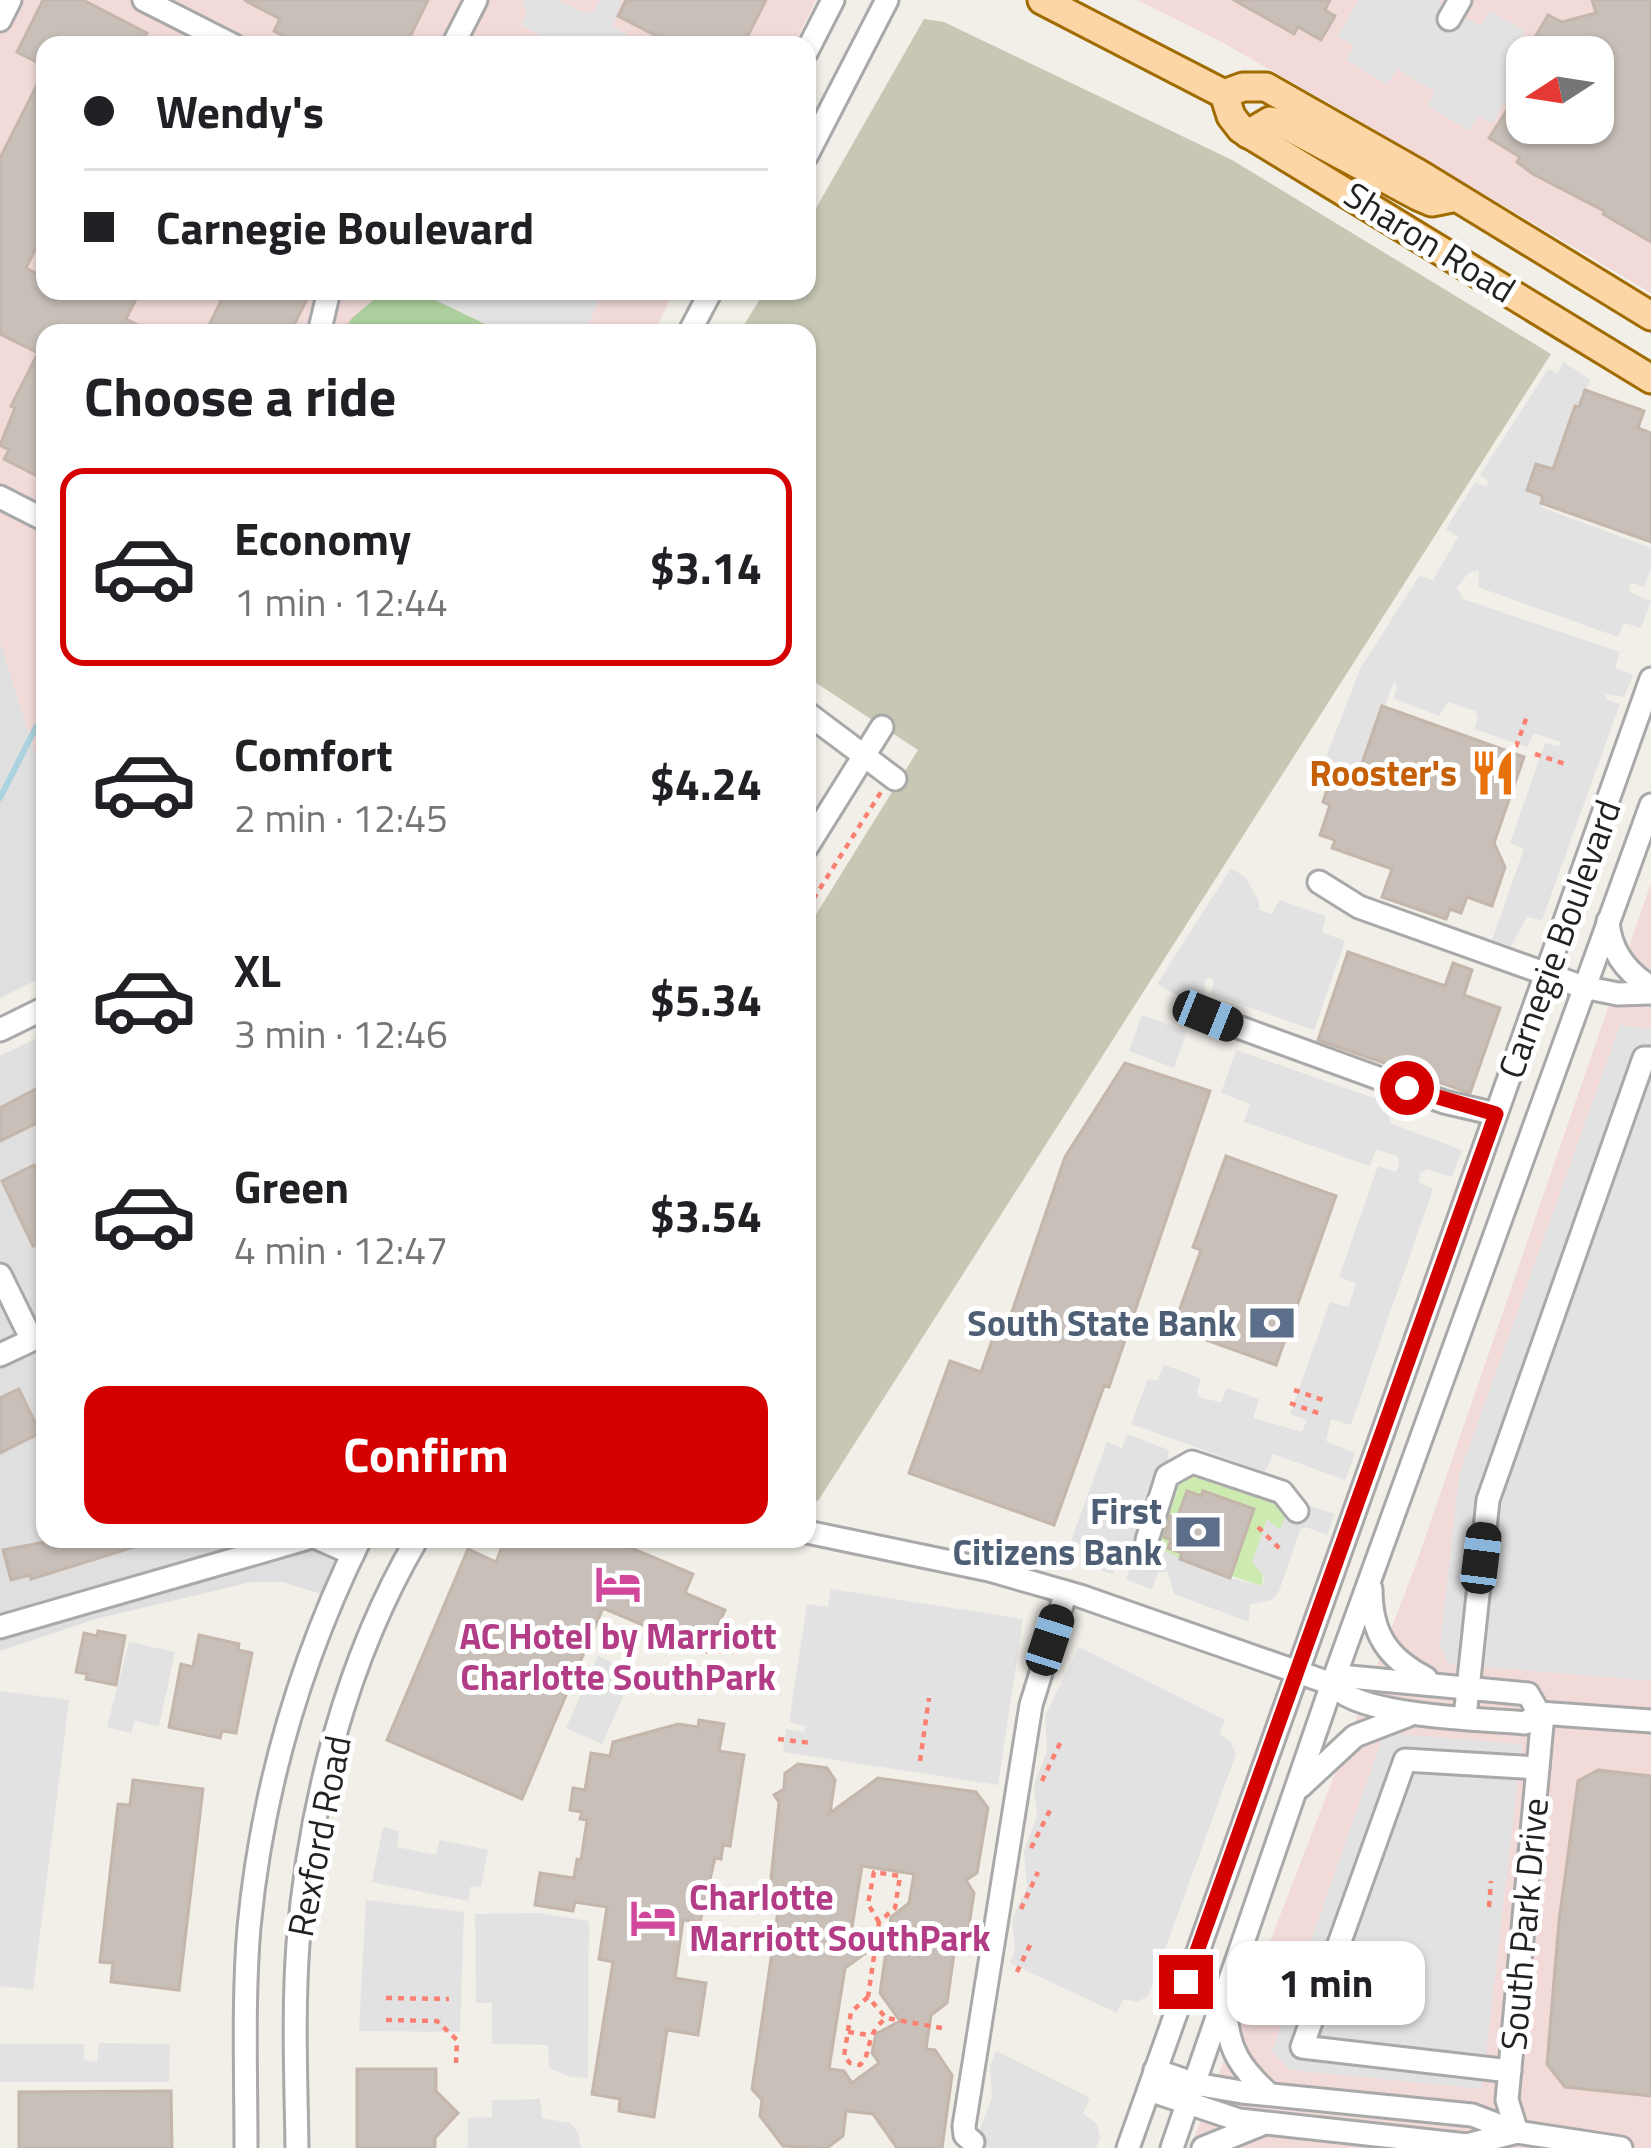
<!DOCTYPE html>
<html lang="en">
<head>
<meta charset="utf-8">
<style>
	:root { --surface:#fff; --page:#f2f2f2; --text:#202124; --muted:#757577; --line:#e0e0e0; --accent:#d40000 }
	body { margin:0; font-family:"Titillium Web",sans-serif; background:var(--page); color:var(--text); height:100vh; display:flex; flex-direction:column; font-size:45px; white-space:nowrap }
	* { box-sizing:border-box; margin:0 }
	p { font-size:39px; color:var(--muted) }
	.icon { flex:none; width:66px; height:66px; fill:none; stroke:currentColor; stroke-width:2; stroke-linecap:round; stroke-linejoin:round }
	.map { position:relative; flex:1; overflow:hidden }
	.drawer { position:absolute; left:36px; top:324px; width:780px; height:1224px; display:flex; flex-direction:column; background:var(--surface); border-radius:24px; box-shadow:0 3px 9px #0004 }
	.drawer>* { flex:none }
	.guide { position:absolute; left:36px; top:36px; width:780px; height:264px; border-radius:24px; box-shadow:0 3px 9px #0004; display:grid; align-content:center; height:264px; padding:0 48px; background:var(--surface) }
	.needle { width:78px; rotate:258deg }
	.fabs { position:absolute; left:1506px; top:36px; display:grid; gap:24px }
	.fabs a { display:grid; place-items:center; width:108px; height:108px; border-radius:24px; background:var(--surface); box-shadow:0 3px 9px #0004; font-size:60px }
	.end { position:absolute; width:54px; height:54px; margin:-27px; border:15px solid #d40000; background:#fff; box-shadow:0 0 0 6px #fff }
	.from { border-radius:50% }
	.bubble { position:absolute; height:84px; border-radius:24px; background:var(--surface); box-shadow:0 3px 9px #0004; font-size:39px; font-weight:700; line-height:84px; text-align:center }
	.car { position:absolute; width:36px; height:72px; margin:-36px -18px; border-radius:15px; box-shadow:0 0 9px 3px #0007; background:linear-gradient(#222 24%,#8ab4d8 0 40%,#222 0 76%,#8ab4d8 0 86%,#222 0) }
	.guide b { display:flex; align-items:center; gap:42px; height:114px; font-size:45px }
	.guide b+b { border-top:3px solid var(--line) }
	.guide i { width:30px; height:30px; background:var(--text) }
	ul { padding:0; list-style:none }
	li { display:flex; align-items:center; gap:36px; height:198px; margin:0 24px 18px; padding:0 24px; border:6px solid transparent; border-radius:24px }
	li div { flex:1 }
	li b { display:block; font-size:45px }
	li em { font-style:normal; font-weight:700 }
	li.selected { border-color:var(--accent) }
	li>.icon { width:108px; height:108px; stroke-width:1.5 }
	h2 { padding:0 48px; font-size:54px; line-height:144px }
	.primary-button { display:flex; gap:24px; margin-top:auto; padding:24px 48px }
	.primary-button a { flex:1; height:138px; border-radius:24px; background:var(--accent); color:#fff; font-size:48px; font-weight:700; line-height:138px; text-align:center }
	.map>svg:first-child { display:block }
</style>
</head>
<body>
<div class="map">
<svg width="1651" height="2148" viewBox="0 0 1651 2148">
	<rect width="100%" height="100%" fill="#f2efe9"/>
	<g fill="#e0dfdf">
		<polygon points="0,641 45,785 45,976 0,998"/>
		<polygon points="45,1034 45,1539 346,1539 321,1594 283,1582 251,1582 96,1619 0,1651 0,1056"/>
	</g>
	<g fill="#f2dad9" fill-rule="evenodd">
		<polygon points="0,0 816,0 794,45 45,45 45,291 674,291 654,333 45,333 45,785 0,641"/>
		<path d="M1137,0H1651V293L1381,133L1220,41ZM1527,57H1593V123H1527Z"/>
		<polygon points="1651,883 1651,2148 1190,2148 1415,1567"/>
	</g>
	<polygon fill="#c7c7b4" points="924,19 944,22 1232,160 1551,354 818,1501 807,1498 807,929 918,750 807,677 807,333 739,333 765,291 807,291 807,224"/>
	<polygon fill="#cdebb0" points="1190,1472 1279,1501 1287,1512 1284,1529 1277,1529 1268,1520 1262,1586 1160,1552 1157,1543 1178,1486"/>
	<polygon fill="#add19e" points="384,291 417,291 504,333 341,333 352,318"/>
	<g fill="#e2e2e2" fill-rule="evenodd">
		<polygon points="525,0 558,0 585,13 593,11 600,0 622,0 613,26 647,45 560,45 521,25 527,12 522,5"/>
		<polygon points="1359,0 1436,0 1480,26 1490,11 1525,31 1509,58 1524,68 1492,124 1478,116 1469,131 1427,106 1435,92 1397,69 1387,85 1346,60 1354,46 1337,36"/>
		<polygon points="417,291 603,291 585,333 504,333"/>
		<polygon points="1564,362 1590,380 1579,407 1575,406 1553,469 1536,464 1527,490 1543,496 1541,507 1651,548 1651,568 1644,587 1633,583 1628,586 1631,593 1651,601 1641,628 1624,623 1618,637 1478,587 1479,570 1468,573 1457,588 1463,599 1620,652 1615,668 1633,675 1624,697 1605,694 1608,700 1620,704 1542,920 1527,917 1511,946 1492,940 1524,849 1510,843 1545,743 1559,747 1560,742 1534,733 1527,747 1474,729 1478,717 1475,711 1448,702 1439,716 1393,698 1397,687 1394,682 1355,783 1321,770 1360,669 1419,576 1433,580 1458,537 1446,529 1475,482 1487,487 1488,481 1480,475 1548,369 1557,373"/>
		<polygon points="1231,868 1245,877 1259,901 1259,910 1272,914 1279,900 1326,916 1322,932 1345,941 1314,1030 1211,994 1214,982 1211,977 1205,980 1205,995 1187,1001 1157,984"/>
		<polygon points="1142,1015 1187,1031 1174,1068 1129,1051"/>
		<polygon points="1620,1025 1651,1029 1651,1681 1448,1664 1440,1644 1459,1475"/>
		<polygon points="1236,1050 1394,1105 1389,1119 1392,1124 1462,1150 1452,1177 1428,1169 1420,1173 1419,1182 1433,1189 1351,1425 1331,1419 1326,1441 1355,1453 1345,1480 1273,1454 1265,1472 1131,1424 1148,1379 1157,1381 1164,1365 1201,1378 1197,1392 1200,1398 1221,1402 1227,1388 1259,1399 1253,1418 1302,1432 1307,1420 1290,1414 1330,1302 1348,1307 1356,1284 1339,1277 1378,1166 1396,1172 1399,1164 1397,1156 1376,1149 1370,1166 1244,1122 1250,1104 1221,1093"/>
		<path d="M1127,1434L1169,1450L1167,1463L1293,1491L1305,1504L1335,1514L1327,1535L1306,1527L1300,1530L1279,1591L1272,1600L1250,1604L1249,1622L1174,1594L1168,1572H1158L1152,1589L1126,1580L1132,1562L1118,1559L1113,1574L1081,1563L1087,1547L1071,1541L1107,1442L1122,1448ZM1199,1472L1279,1501L1287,1512L1280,1530L1267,1519L1252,1562L1265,1578L1262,1586L1230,1578L1157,1548L1178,1486L1183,1476Z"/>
		<polygon points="831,1589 1023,1619 998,1785 783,1752 786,1729 804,1732 806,1726 789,1722 807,1604 828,1607"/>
		<polygon points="129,1642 175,1652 159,1726 135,1721 131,1733 107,1727"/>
		<polygon points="1079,1647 1225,1720 1219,1734 1230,1741 1236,1754 1148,1996 1137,2002 1123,1999 1117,2013 1010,1963 1015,1950 1012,1919 1027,1887 1024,1851 1037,1816 1034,1785 1047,1751 1045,1716"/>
		<polygon points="598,1656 634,1672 602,1744 566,1728"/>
		<polygon points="0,1691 69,1700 33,1990 0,1986"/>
		<polygon points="1384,1733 1522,1744 1482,2089 1290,2070 1272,2051"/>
		<polygon points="383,1827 399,1831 397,1847 436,1855 440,1840 488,1850 481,1887 471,1886 468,1901 372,1882"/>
		<polygon points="366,1900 464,1912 460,2032 359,2031"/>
		<polygon points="540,1913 589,1921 588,2078 571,2077 549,2068 548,2045 492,2044 492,2003 476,2003 475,1914"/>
		<polygon points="99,2043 170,2044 169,2082 0,2082 0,2044 84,2044 84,2060 97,2062"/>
		<polygon points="996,2051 1090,2098 1083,2113 1097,2124 1100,2138 1096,2148 973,2148 992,2097 990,2065"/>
		<polygon points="540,2099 542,2118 570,2123 578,2132 581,2148 468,2148 468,2118 492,2117 492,2100"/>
	</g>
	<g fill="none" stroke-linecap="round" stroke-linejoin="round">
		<polyline stroke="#aad3df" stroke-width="6" points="0,798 36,727"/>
	</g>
	<g fill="#c7bfb8" stroke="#c4b6ab" stroke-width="3" fill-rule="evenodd">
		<polygon points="43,0 83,0 147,33 140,45 45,45 45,66 17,52"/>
		<polygon points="244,0 428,0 406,45 301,45 274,31 280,19"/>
		<polygon points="626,0 766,0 743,45 674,45 618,16"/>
		<polygon points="1234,0 1330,0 1325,10 1335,16 1321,40 1298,27 1294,34"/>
		<polygon points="1592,0 1651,0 1651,242 1603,214 1604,211 1533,174 1517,162 1520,157 1489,138 1527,79 1527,123 1593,123 1593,57 1537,57 1527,51 1548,15 1562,22 1596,13"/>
		<polygon points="45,69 45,230 26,268 45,278 45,291 140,291 126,319 154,333 45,333 45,480 4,459 9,450 0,445 15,408 11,406 38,353 0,334 0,158"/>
		<polygon points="226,291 311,291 290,333 205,333"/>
		<polygon points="1585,390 1644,411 1638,428 1651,433 1651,542 1541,503 1543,496 1527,490 1536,464 1553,469 1575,406 1579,407"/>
		<polygon points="1382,706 1524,757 1494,843 1505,867 1492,906 1467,897 1461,913 1450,909 1446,919 1382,897 1392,869 1332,848 1335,840 1320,835 1330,805 1323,802 1332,775 1355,783"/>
		<polygon points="1348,952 1445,986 1453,963 1472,970 1464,995 1500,1008 1470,1093 1318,1040"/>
		<polygon points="1125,1063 1210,1091 1109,1387 1104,1386 1054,1525 909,1473 950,1361 981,1372 995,1332 1004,1335 1065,1157"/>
		<polygon points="45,1084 45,1119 0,1141 0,1108"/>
		<polygon points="1226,1156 1336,1196 1276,1365 1173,1328 1201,1250 1193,1247"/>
		<polygon points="34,1165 45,1189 45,1241 33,1246 2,1181"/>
		<polygon points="19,1389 40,1433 0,1453 0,1398"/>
		<polygon points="1187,1491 1201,1496 1203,1491 1254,1509 1230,1578 1180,1559 1182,1553 1168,1548 1171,1540 1164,1537 1170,1516 1177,1518"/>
		<polygon points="61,1539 144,1539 144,1544 31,1579 30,1575 11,1580 3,1550"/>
		<polygon points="505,1539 610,1539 693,1574 685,1593 725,1610 706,1652 603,1608 522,1799 387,1740 468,1549 496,1562"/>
		<polygon points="98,1631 125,1636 116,1685 86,1679 87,1674 76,1672 84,1633 97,1636"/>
		<polygon points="199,1635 239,1644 238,1650 252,1653 236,1733 222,1731 220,1738 169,1727 181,1664 193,1667"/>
		<polygon points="699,1720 724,1724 719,1751 744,1755 730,1846 723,1845 721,1859 715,1858 700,1922 683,1920 675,1978 706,1983 698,2035 667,2030 654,2117 619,2111 620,2099 592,2094 613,1962 599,1959 607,1907 575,1902 573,1911 535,1905 540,1873 574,1878 577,1859 581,1860 587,1820 580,1819 582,1812 570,1810 573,1788 585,1790 591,1753 610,1756 613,1742 678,1724 698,1727"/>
		<path d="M798,1764L827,1768L835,1780L830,1813L878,1778L976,1792L988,1808L977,1873L966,1880L974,1893L966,1945L954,1954L947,2003L931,2015L926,2049L935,2050L952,2075L942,2148H897L873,2114L846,2111L843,2136L827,2148L783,2146L760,2116L762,2100L752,2089L778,1911L769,1898L779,1802L774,1795L784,1789L785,1773ZM862,1866L914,1874L909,1903L891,1917L880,1993L900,2021L876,2034L872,2053L879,2063L852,2083L844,2071L829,2069L845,1968L870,1950L852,1927Z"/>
		<polygon points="1598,1770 1651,1776 1651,2096 1565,2087 1547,2064 1559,1921 1578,1781"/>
		<polygon points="133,1780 203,1789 179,1990 111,1982 113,1963 100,1962 118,1804 130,1805"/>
		<polygon points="357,2069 436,2069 436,2091 458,2113 435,2138 435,2148 357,2148"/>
		<polygon points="171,2091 172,2148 19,2148 19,2092"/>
	</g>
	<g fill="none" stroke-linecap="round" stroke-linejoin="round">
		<g stroke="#a9a9a9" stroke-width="27">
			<g id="minor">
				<polyline points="144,0 233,45"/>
				<polyline points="1449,19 1460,0"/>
				<polyline points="0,20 10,0"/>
				<polyline points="453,45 476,0"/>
				<polyline points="807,51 833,0"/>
				<polyline points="807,155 887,0"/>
				<polyline points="319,333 329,291"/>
				<polyline points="689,333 711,291"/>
				<polyline points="0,497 45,520"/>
				<polyline points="807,713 895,779"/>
				<polyline points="807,847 882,727"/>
				<polyline points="1319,882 1359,907 1583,987 1618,994 1651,993"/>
				<path d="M1608,921C1610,950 1626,972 1651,987"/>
				<polyline points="1208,1016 1444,1102 1496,1114"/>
				<polyline points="0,1030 45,1008"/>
				<polyline points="0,1275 32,1340 0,1355"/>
				<polyline points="807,1532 989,1570 1080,1596 1332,1684"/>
				<polyline points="319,1539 353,1554"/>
				<polyline points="1149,1555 1147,1540 1167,1476 1192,1462 1282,1492 1297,1511"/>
				<path d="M1371,1589C1371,1633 1387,1658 1426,1678"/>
				<polyline points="0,1627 305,1539"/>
				<path d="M1332,1684C1358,1717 1481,1719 1525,1723L1539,1713L1651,1721"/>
				<polyline points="1332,1684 1350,1677 1528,1694 1539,1713"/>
				<polyline points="1465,1717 1488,1500 1644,1058 1651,1058"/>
				<polyline points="1300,1787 1355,1736 1407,1716"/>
				<path d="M1226,2009C1227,2048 1240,2068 1269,2094"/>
				<polyline points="1155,2070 1195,2084 1242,2092 1472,2115 1517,2132 1621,2148"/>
				<polyline points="1510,2071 1302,2047 1405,1760 1538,1768"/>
				<polyline points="1149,2090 1239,2120 1467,2145 1517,2132"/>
				<polyline points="1517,2132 1507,2100 1543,1714"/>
				<polyline points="973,2142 965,2135 964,2126 1031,1705 1066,1592"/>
				<path d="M246,2148C246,2075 243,2000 249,1927C262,1791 300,1661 360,1539"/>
				<path d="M297,2148C296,2080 293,2012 298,1944C309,1805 346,1660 417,1539"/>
				<polyline points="1128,2148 1651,679"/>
				<polyline points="1172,2148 1332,1684 1651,805"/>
				<polyline points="1203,2148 1260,2125"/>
			</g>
		</g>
		<g stroke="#a06b00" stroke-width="33">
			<g id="major">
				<polyline points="1042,0 1224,94 1231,116 1241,129 1651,379"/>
				<polyline points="1224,94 1243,87 1266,87 1419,174 1651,316"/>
				<polyline points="1248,134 1270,121 1282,123 1418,196 1432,202 1452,198"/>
			</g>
		</g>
		<g stroke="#fa8072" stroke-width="4.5" stroke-dasharray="6 6" stroke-linecap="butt">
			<polyline points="1516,747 1527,716"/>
			<polyline points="1535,754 1565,764"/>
			<polyline points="807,909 881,792"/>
			<polyline points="1294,1390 1326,1401"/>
			<polyline points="1290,1403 1321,1414"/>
			<polyline points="1258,1527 1283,1552"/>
			<polyline points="778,1739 811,1743"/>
			<polyline points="920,1761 929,1698"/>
			<polyline points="1042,1781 1061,1741"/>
			<polyline points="1031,1848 1052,1806"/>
			<polyline points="1489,1907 1491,1881"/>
			<polyline points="1021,1909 1038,1872"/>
			<polyline points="879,1922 868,1904 874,1872 900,1876 895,1908 879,1922 868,1997 886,2018 942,2028"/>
			<polyline points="1017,1972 1032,1941"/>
			<path d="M868,1997L851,2012L844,2056L850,2063L860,2065C874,2050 863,2037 886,2018"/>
			<polyline points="386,1998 449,1999"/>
			<polyline points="386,2020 437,2021 457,2040 456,2063"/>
			<polyline points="848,2032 869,2035"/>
		</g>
		<use href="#minor" stroke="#fff" stroke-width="21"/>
		<use href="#major" stroke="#fcd6a4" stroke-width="27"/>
	</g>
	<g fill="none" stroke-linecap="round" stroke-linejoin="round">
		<polyline stroke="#d40000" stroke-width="15" points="1186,1982 1496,1114 1407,1088"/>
	</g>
	<defs>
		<g id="restaurant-bare" transform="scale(3.6)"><path d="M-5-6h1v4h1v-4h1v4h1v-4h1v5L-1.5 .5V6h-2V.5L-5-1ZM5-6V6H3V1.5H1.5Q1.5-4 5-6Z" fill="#e8710a" stroke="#fff" stroke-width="2.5" paint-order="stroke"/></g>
		<g id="bank-bare" transform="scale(3.6)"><path d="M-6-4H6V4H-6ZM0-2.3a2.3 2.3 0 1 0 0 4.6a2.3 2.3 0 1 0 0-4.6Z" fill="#5c6f8a" stroke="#fff" stroke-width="2.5" paint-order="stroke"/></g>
		<g id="hotel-bare" transform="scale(3.6)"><path d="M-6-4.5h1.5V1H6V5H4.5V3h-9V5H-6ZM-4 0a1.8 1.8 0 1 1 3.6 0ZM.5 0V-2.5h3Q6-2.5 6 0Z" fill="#d1479c" stroke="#fff" stroke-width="2.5" paint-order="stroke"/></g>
	</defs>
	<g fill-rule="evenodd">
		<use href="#restaurant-bare" x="1493" y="773"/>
		<use href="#bank-bare" x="1272" y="1323"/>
		<use href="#bank-bare" x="1198" y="1532"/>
		<use href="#hotel-bare" x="618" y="1584"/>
		<use href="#hotel-bare" x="653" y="1918"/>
	</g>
	<g text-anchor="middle" stroke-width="10" stroke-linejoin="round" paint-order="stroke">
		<g font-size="36" fill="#222" stroke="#fff">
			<text transform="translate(1430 242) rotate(32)" y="13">Sharon Road</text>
			<text transform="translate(1559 939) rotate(-70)" y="13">Carnegie Boulevard</text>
			<text transform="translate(319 1836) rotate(-79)" y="13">Rexford Road</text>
			<text transform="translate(1524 1924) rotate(-85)" y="13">South Park Drive</text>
		</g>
		<g font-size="36" font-weight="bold" fill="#c56008" stroke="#fff" text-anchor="end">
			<text x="1457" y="786">Rooster's</text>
		</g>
		<g font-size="36" font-weight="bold" fill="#4e5e75" stroke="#fff" text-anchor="end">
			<text x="1236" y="1336">South State Bank</text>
			<text x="1162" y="1524">First<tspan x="1162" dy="41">Citizens Bank</tspan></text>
		</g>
		<g font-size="36" font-weight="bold" fill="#b23c85" stroke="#fff">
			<text x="618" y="1649">AC Hotel by Marriott<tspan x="618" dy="41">Charlotte SouthPark</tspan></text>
			<text x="689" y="1910" text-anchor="start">Charlotte<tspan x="689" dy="41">Marriott SouthPark</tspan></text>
		</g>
	</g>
</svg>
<div class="fabs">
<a><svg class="needle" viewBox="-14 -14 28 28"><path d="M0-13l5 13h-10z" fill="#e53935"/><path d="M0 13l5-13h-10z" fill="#757577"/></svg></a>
</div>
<i class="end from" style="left:1407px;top:1088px"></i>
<i class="end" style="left:1186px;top:1982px"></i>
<div class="bubble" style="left:1227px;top:1941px;width:198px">1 min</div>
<i class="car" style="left:1208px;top:1016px;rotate:112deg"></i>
<i class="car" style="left:1481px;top:1558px;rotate:7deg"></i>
<i class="car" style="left:1050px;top:1640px;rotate:18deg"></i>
<div class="guide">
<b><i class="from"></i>Wendy's</b>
<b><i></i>Carnegie Boulevard</b>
</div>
<section class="drawer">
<h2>Choose a ride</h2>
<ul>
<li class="selected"><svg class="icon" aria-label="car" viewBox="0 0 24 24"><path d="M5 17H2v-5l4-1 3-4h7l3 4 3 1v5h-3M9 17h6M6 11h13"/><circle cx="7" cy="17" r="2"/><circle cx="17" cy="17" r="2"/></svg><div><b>Economy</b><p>1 min · 12:44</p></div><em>$3.14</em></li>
<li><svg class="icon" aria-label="car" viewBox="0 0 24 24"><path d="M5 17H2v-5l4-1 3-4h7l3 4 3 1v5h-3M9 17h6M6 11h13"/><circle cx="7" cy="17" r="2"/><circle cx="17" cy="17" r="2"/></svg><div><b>Comfort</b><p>2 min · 12:45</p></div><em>$4.24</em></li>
<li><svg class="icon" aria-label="car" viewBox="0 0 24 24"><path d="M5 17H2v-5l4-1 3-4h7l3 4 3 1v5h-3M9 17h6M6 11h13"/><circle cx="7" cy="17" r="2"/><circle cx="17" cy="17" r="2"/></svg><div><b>XL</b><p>3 min · 12:46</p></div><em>$5.34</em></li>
<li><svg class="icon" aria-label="car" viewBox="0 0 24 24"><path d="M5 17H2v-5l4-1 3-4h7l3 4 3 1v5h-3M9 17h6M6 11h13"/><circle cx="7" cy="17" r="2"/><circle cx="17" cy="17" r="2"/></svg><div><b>Green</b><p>4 min · 12:47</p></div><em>$3.54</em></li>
</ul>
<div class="primary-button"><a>Confirm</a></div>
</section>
</div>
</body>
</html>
